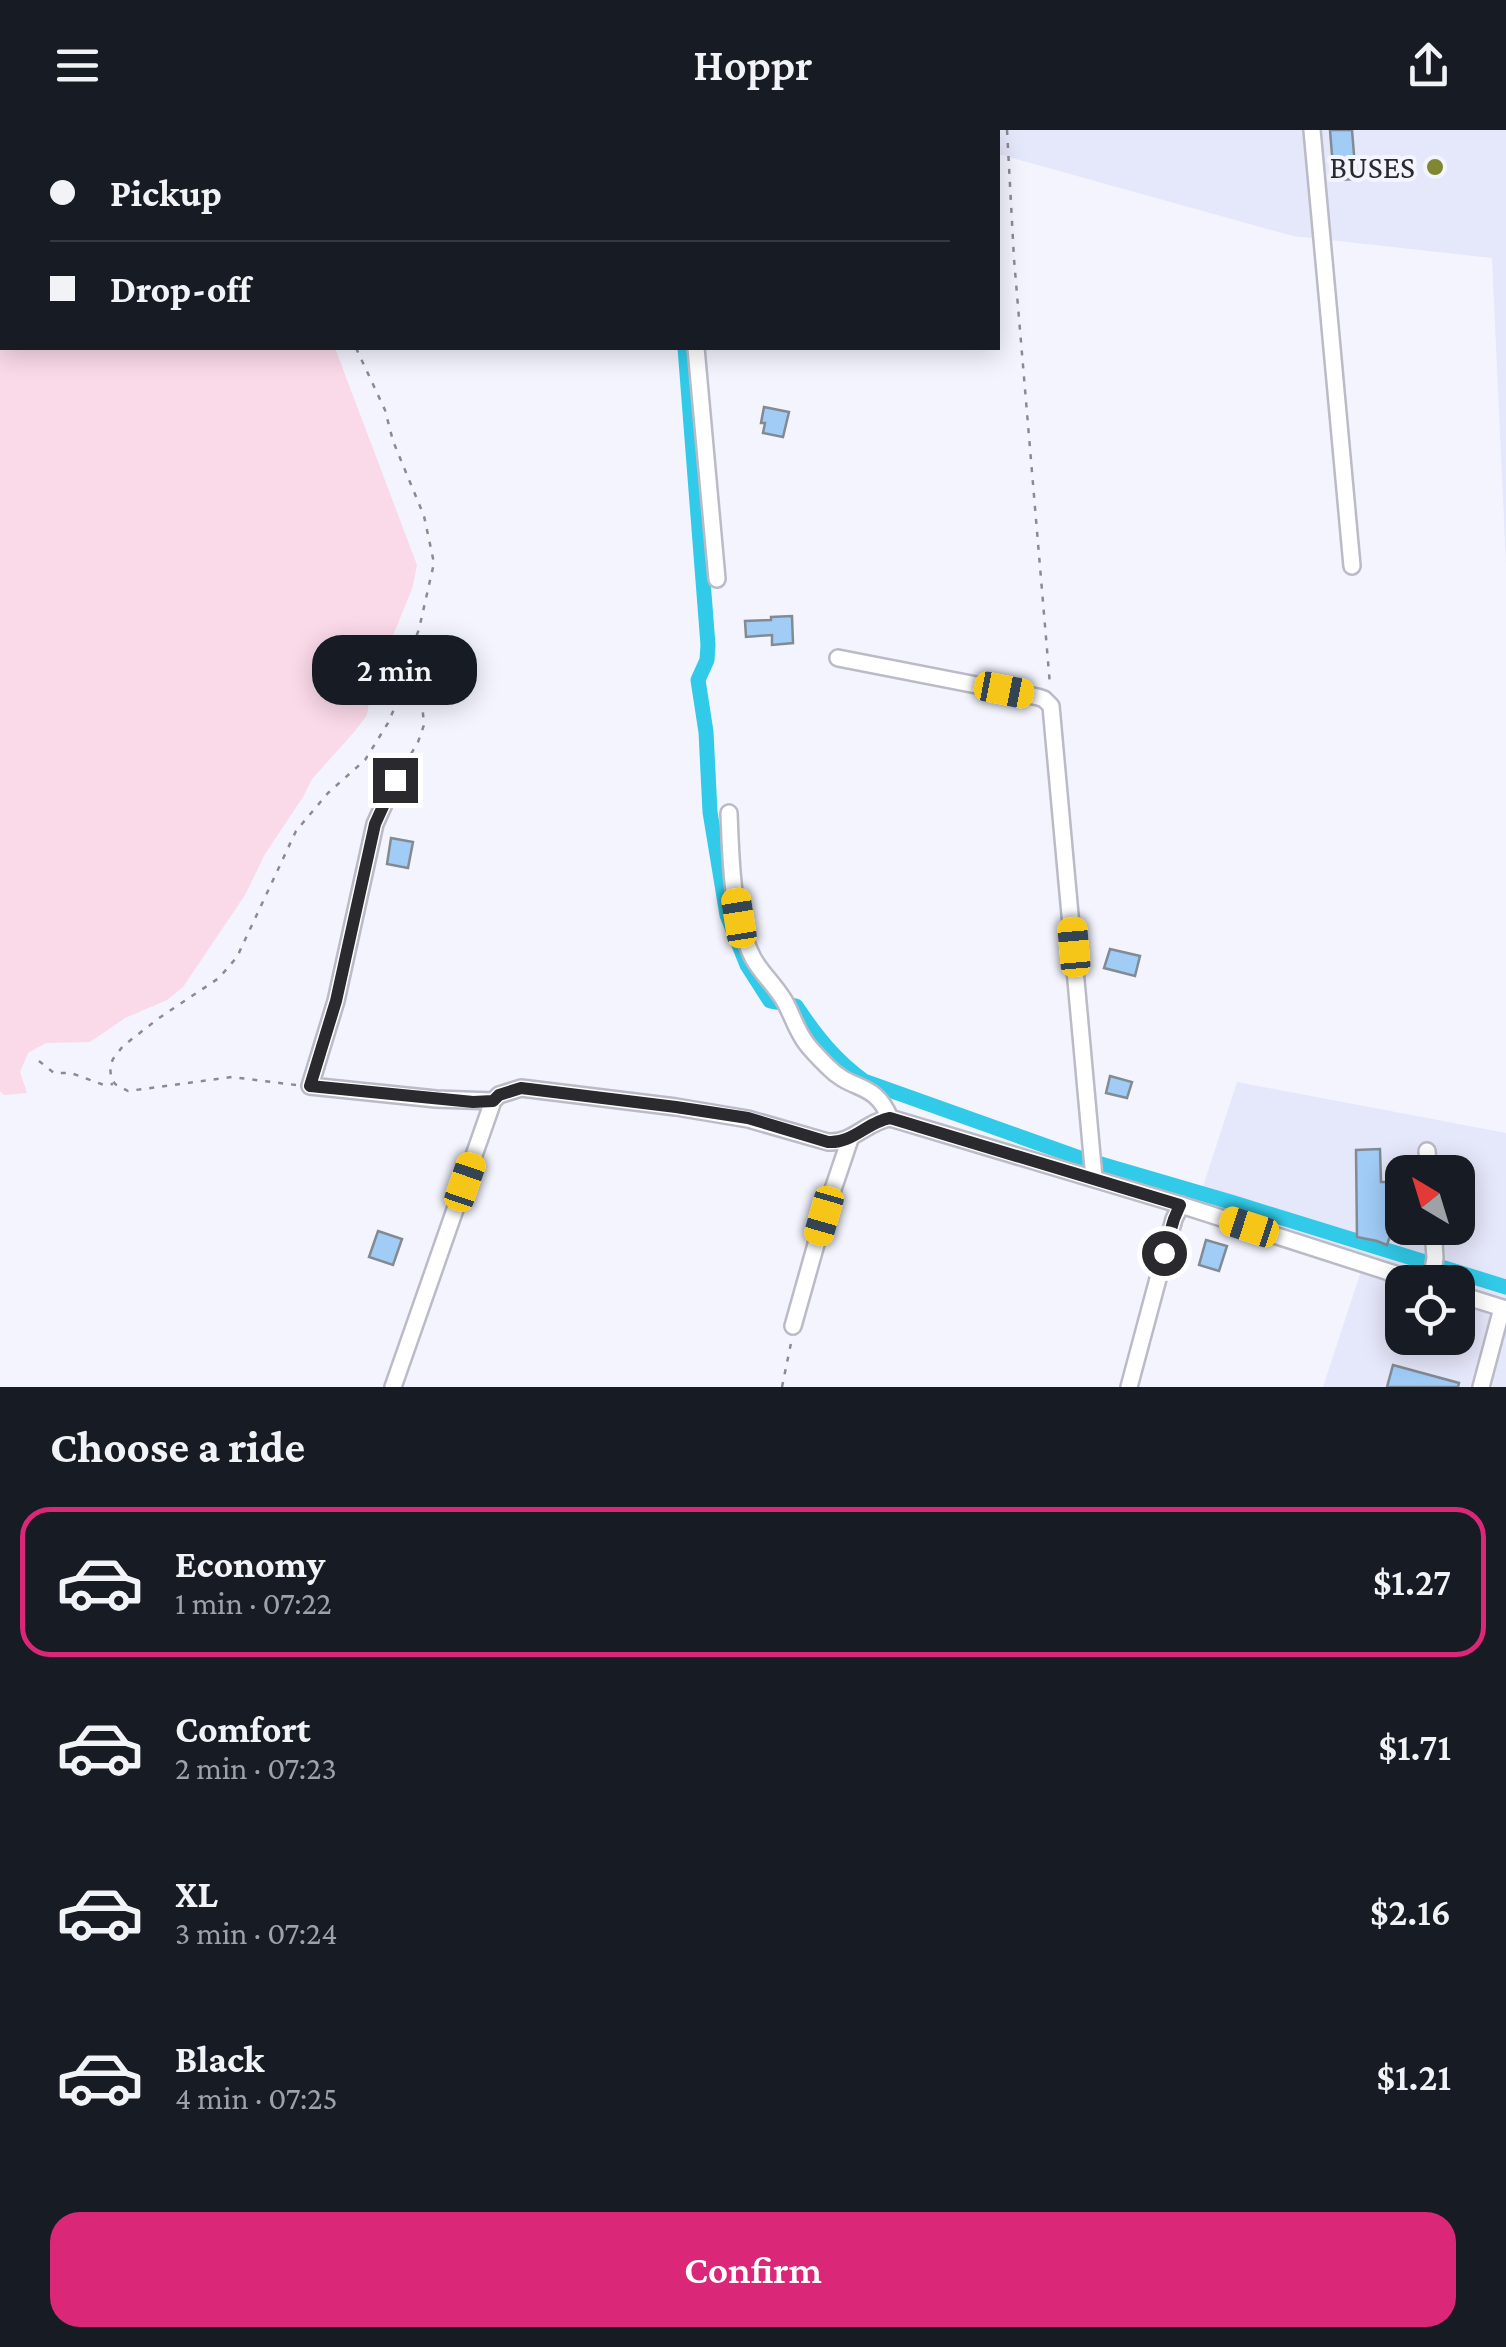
<!DOCTYPE html>
<html lang="en">
<head>
<meta charset="utf-8">
<style>
	:root { --surface:#171b24; --page:#242831; --text:#f1f3f6; --muted:#9ea1a6; --line:#363941; --accent:#db2777 }
	body { margin:0; font-family:"Crimson Pro",serif; background:var(--page); color:var(--text); height:100vh; display:flex; flex-direction:column; font-size:38px; white-space:nowrap }
	* { box-sizing:border-box; margin:0 }
	p { font-size:32px; color:var(--muted) }
	.icon { flex:none; width:55px; height:55px; fill:none; stroke:currentColor; stroke-width:2; stroke-linecap:round; stroke-linejoin:round }
	.map { position:relative; height:1257px; overflow:hidden }
	.side { display:flex; flex-direction:column; background:var(--surface); flex:1 }
	.side>* { flex:none }
	.guide { position:absolute; left:0px; top:0px; width:1000px; height:220px; box-shadow:0 5px 25px #0003; display:grid; align-content:center; height:220px; padding:0 50px; background:var(--surface) }
	.needle { width:65px; rotate:322deg }
	.tools { position:absolute; left:1385px; top:1025px; display:grid; gap:20px }
	.tools a { display:grid; place-items:center; width:90px; height:90px; border-radius:20px; background:var(--surface); box-shadow:0 5px 25px #0003; font-size:50px }
	.end { position:absolute; width:45px; height:45px; margin:-22px; border:12px solid #29292e; background:#fff; box-shadow:0 0 0 5px #fff }
	.from { border-radius:50% }
	.bubble { position:absolute; height:70px; border-radius:30px; background:var(--surface); box-shadow:0 5px 25px #0003; font-size:32px; font-weight:600; line-height:70px; text-align:center }
	.car { position:absolute; width:30px; height:60px; margin:-30px -15px; border-radius:12px; box-shadow:0 0 8px 2px #0007; background:linear-gradient(#f5c518 24%,#345 0 40%,#f5c518 0 76%,#345 0 86%,#f5c518 0) }
	.guide b { display:flex; align-items:center; gap:35px; height:95px; font-size:38px }
	.guide b+b { border-top:2px solid var(--line) }
	.guide i { width:25px; height:25px; background:var(--text) }
	ul { padding:0; list-style:none }
	li { display:flex; align-items:center; gap:30px; height:150px; margin:0 20px 15px; padding:0 30px; border:5px solid transparent; border-radius:30px }
	li div { flex:1 }
	li b { display:block; font-size:38px }
	li em { font-style:normal; font-weight:600 }
	li.on { border-color:var(--accent) }
	li>.icon { width:90px; height:90px; stroke-width:1.5 }
	h2 { padding:0 50px; font-size:45px; line-height:120px }
	.button { display:flex; gap:20px; margin-top:auto; padding:20px 50px }
	.button a { flex:1; height:115px; border-radius:30px; background:var(--accent); color:#fff; font-size:40px; font-weight:600; line-height:115px; text-align:center }
	header { display:flex; justify-content:space-between; align-items:center; height:130px; padding:0 50px; background:var(--surface); font-size:45px; font-weight:600 }
	.map>svg:first-child { display:block }
</style>
</head>
<body>
<header><svg class="icon" aria-label="menu" viewBox="0 0 24 24"><path d="M4 6h16M4 12h16M4 18h16"/></svg>Hoppr<svg class="icon" aria-label="share" viewBox="0 0 24 24"><path d="M12 15V3M7 8l5-5 5 5M5 13v7h14v-7"/></svg></header>
<div class="map">
<svg width="1506" height="1257" viewBox="0 0 1506 1257">
	<rect width="100%" height="100%" fill="#f3f4fe"/>
	<g fill="#e5e7fa" fill-rule="evenodd">
		<polygon points="983,0 1506,0 1506,434 1492,128 1293,106 998,24 998,2 983,2"/>
		<path d="M1237,952L1506,1003V1257H1323L1366,1126L1198,1072ZM1402,1042H1458V1098H1402ZM1402,1152H1458V1208H1402Z"/>
	</g>
	<polygon fill="#fad9e8" points="0,0 70,0 82,2 2,2 2,218 335,218 417,435 412,459 371,559 367,585 355,601 312,649 303,667 265,724 245,765 183,857 167,870 125,888 90,912 46,913 28,923 20,942 27,963 4,965 0,961"/>
	<g fill="none" stroke-linecap="round" stroke-linejoin="round">
		<g stroke="#31cae8" stroke-width="15">
			<polyline points="665,0 665,2"/>
			<path d="M685,218L708,515L707,530L698,550L706,602L710,682L727,785L747,835L770,871L796,876C816,906 835,930 864,951L1080,1028L1234,1073L1506,1157"/>
		</g>
	</g>
	<g fill="#a0ccf6" stroke="#828b93" stroke-width="2.5">
		<polygon points="1330,0 1352,0 1356,49 1334,50"/>
		<polygon points="764,277 789,282 783,307 763,303 765,293 761,293"/>
		<polygon points="792,486 793,513 772,515 772,505 746,507 745,491 771,490 771,487"/>
		<polygon points="391,708 413,712 408,738 387,734"/>
		<polygon points="1110,819 1140,826 1135,846 1104,838"/>
		<polygon points="1110,946 1132,952 1127,968 1106,963"/>
		<polygon points="1380,1019 1381,1052 1388,1052 1390,1106 1387,1115 1377,1111 1357,1107 1356,1020"/>
		<polygon points="378,1101 402,1109 393,1135 369,1127"/>
		<polygon points="1206,1110 1227,1116 1219,1141 1199,1135"/>
		<polygon points="1393,1235 1459,1253 1458,1257 1387,1257"/>
	</g>
	<g fill="none" stroke-linecap="round" stroke-linejoin="round">
		<g stroke="#babbc7" stroke-width="20">
			<g id="minor">
				<polyline points="43,0 44,2"/>
				<polyline points="154,0 167,2"/>
				<polyline points="436,0 451,2"/>
				<polyline points="687,0 687,2"/>
				<polyline points="1312,0 1352,436"/>
				<polyline points="330,2 334,0"/>
				<polyline points="0,72 2,70"/>
				<polyline points="696,218 717,449"/>
				<polyline points="838,528 1038,567 1044,569 1051,576 1094,1048"/>
				<polyline points="395,650 375,694 336,871 310,956 436,969 493,971"/>
				<path d="M729,683C731,730 731,785 753,828C761,843 776,856 785,872C792,885 797,901 806,913C812,921 820,929 827,936C853,963 874,950 890,988"/>
				<polyline points="1427,1021 1429,1042"/>
				<polyline points="1431,1152 1435,1128 1433,1098"/>
				<polyline points="1458,1164 1506,1179"/>
				<polyline points="793,1196 824,1086 850,1009"/>
				<path d="M393,1257L493,971L499,965L521,958L676,977L748,989L828,1012C852,1014 866,992 890,988L1181,1075L1420,1152"/>
				<polyline points="1129,1257 1174,1089 1181,1075"/>
				<polyline points="1481,1257 1502,1178"/>
			</g>
		</g>
		<g stroke="#8a8a92" stroke-width="2.5" stroke-dasharray="5 8" stroke-linecap="butt">
			<polyline points="1007,0 1014,129 1050,555"/>
			<polyline points="356,218 385,280 393,311 424,386 434,433 419,499 404,541 405,554 422,573 424,595 418,612 404,636"/>
			<polyline points="39,931 54,943 71,943 104,955 113,954"/>
			<polyline points="296,955 232,947 128,961 115,954 111,947 110,936 113,929 123,916 159,888 219,848 237,827 296,701 328,663 365,630 388,593 405,554"/>
			<polyline points="782,1257 791,1213"/>
		</g>
		<use href="#minor" stroke="#fff" stroke-width="15"/>
	</g>
	<g fill="none" stroke-linecap="round" stroke-linejoin="round">
		<path stroke="#29292e" stroke-width="12" d="M395,650L375,694L336,871L310,956L473,972L493,971L499,965L521,958L676,977L748,988L828,1012C852,1014 867,992 890,988L1180,1075L1174,1089L1164,1123"/>
	</g>
	<circle fill="#7f8732" stroke="#f3f4fe" stroke-width="4" cx="1435" cy="37" r="10"/>
	<g text-anchor="middle" stroke-width="8" stroke-linejoin="round" paint-order="stroke">
		<g font-size="32" fill="#29292e" stroke="#f3f4fe" text-anchor="end">
			<text x="1415" y="48">BUSES</text>
		</g>
	</g>
</svg>
<div class="tools">
<a><svg class="needle" viewBox="-14 -14 28 28"><path d="M0-13l5 13h-10z" fill="#e53935"/><path d="M0 13l5-13h-10z" fill="#9ea1a6"/></svg></a>
<a><svg class="icon" aria-label="locate" viewBox="0 0 24 24"><circle cx="12" cy="12" r="6"/><path d="M12 2v4M12 18v4M2 12h4M18 12h4"/></svg></a>
</div>
<i class="end from" style="left:1164px;top:1123px"></i>
<i class="end" style="left:395px;top:650px"></i>
<div class="bubble" style="left:312px;top:505px;width:165px">2 min</div>
<i class="car" style="left:1004px;top:560px;rotate:101deg"></i>
<i class="car" style="left:739px;top:788px;rotate:351deg"></i>
<i class="car" style="left:1074px;top:817px;rotate:355deg"></i>
<i class="car" style="left:465px;top:1052px;rotate:19deg"></i>
<i class="car" style="left:824px;top:1086px;rotate:196deg"></i>
<i class="car" style="left:1249px;top:1097px;rotate:288deg"></i>
<div class="guide">
<b><i class="from"></i>Pickup</b>
<b><i></i>Drop-off</b>
</div>
</div>
<section class="side">
<h2>Choose a ride</h2>
<ul>
<li class="on"><svg class="icon" aria-label="car" viewBox="0 0 24 24"><path d="M5 17H2v-5l4-1 3-4h7l3 4 3 1v5h-3M9 17h6M6 11h13"/><circle cx="7" cy="17" r="2"/><circle cx="17" cy="17" r="2"/></svg><div><b>Economy</b><p>1 min · 07:22</p></div><em>$1.27</em></li>
<li><svg class="icon" aria-label="car" viewBox="0 0 24 24"><path d="M5 17H2v-5l4-1 3-4h7l3 4 3 1v5h-3M9 17h6M6 11h13"/><circle cx="7" cy="17" r="2"/><circle cx="17" cy="17" r="2"/></svg><div><b>Comfort</b><p>2 min · 07:23</p></div><em>$1.71</em></li>
<li><svg class="icon" aria-label="car" viewBox="0 0 24 24"><path d="M5 17H2v-5l4-1 3-4h7l3 4 3 1v5h-3M9 17h6M6 11h13"/><circle cx="7" cy="17" r="2"/><circle cx="17" cy="17" r="2"/></svg><div><b>XL</b><p>3 min · 07:24</p></div><em>$2.16</em></li>
<li><svg class="icon" aria-label="car" viewBox="0 0 24 24"><path d="M5 17H2v-5l4-1 3-4h7l3 4 3 1v5h-3M9 17h6M6 11h13"/><circle cx="7" cy="17" r="2"/><circle cx="17" cy="17" r="2"/></svg><div><b>Black</b><p>4 min · 07:25</p></div><em>$1.21</em></li>
</ul>
<div class="button"><a>Confirm</a></div>
</section>
</body>
</html>
